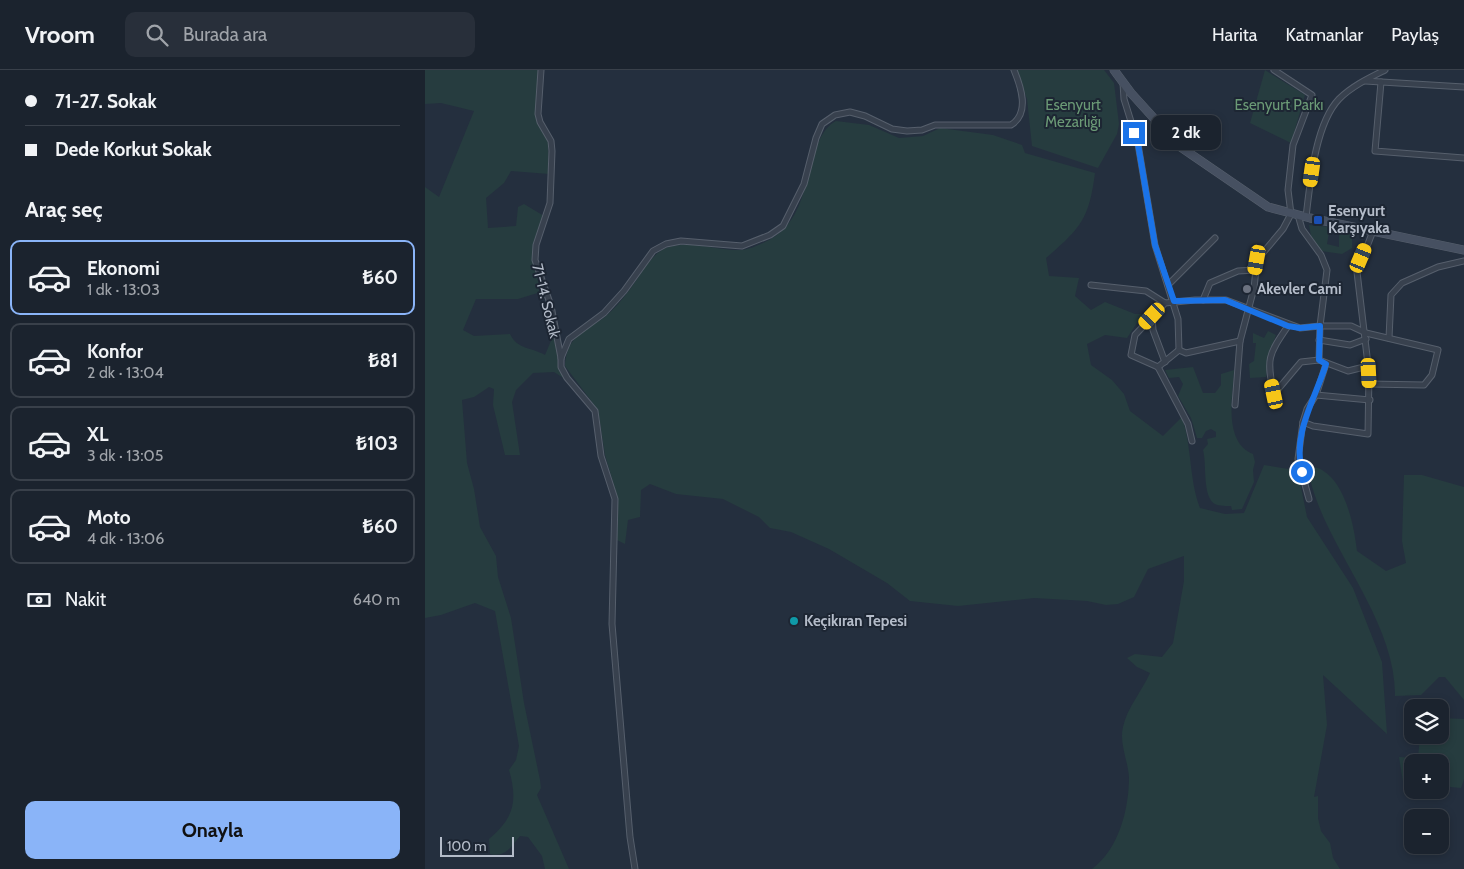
<!DOCTYPE html>
<html lang="tr">
<head>
<meta charset="utf-8">
<style>
	:root { --surface:#1b232e; --page:#282f3a; --text:#f1f3f6; --muted:#a0a4aa; --line:#39404a; --accent:#8ab4f8 }
	body { margin:0; font-family:Cabin,sans-serif; background:var(--page); color:var(--text); height:100vh; display:flex; flex-direction:column; font-size:19px; white-space:nowrap }
	* { box-sizing:border-box; margin:0 }
	p { font-size:16px; color:var(--muted) }
	.icon { flex:none; width:28px; height:28px; fill:none; stroke:currentColor; stroke-width:2; stroke-linecap:round; stroke-linejoin:round }
	.map { position:relative; flex:1; overflow:hidden }
	.panel { display:flex; flex-direction:column; background:var(--surface); width:425px }
	.panel>* { flex:none }
	.banner { display:grid; align-content:center; height:110px; padding:0 25px; background:var(--surface) }
	.fabs { position:absolute; left:979px; top:629px; display:grid; gap:10px }
	.fabs a { display:grid; place-items:center; width:45px; height:45px; border-radius:10px; background:var(--surface); box-shadow:0 2px 8px #0003,0 0 0 1px var(--line); font-size:25px }
	.scale { position:absolute; left:15px; bottom:12px; width:74px; box-sizing:border-box; padding-left:5px; border:2px solid #b4bcc9; border-top:0; font-size:14px; line-height:18px; white-space:nowrap; color:#b4bcc9; -webkit-text-stroke:4px #1d2633; paint-order:stroke }
	.end { position:absolute; width:22px; height:22px; margin:-11px; border:6px solid #1a73e8; background:#fff; box-shadow:0 0 0 2px #fff }
	.from { border-radius:50% }
	.bubble { position:absolute; height:35px; border-radius:10px; background:var(--surface); box-shadow:0 2px 8px #0003,0 0 0 1px var(--line); font-size:16px; font-weight:700; line-height:35px; text-align:center }
	.car { position:absolute; width:15px; height:30px; margin:-15px -8px; border-radius:6px; box-shadow:0 0 4px 1px #0007; background:linear-gradient(#f5c518 24%,#345 0 40%,#f5c518 0 76%,#345 0 86%,#f5c518 0) }
	.banner b { display:flex; align-items:center; gap:18px; height:48px; font-size:19px }
	.banner b+b { border-top:1px solid var(--line) }
	.banner i { width:12px; height:12px; background:var(--text) }
	ul { padding:0; list-style:none }
	li { display:flex; align-items:center; gap:15px; height:75px; margin:0 10px 8px; padding:0 15px; border:2px solid var(--line); border-radius:10px }
	li div { flex:1 }
	li b { display:block; font-size:19px }
	li em { font-style:normal; font-weight:700 }
	li.current { border-color:var(--accent) }
	li>.icon { width:45px; height:45px; stroke-width:1.5 }
	h2 { padding:0 25px; font-size:22px; line-height:60px }
	.pay { display:flex; align-items:center; gap:12px; height:55px; padding:0 25px; font-size:19px }
	.pay p { margin-inline-start:auto }
	.action { display:flex; gap:10px; margin-top:auto; padding:10px 25px }
	.action a { flex:1; height:58px; border-radius:10px; background:var(--accent); color:#111; font-size:20px; font-weight:700; line-height:58px; text-align:center }
	header { display:flex; align-items:center; gap:30px; box-sizing:border-box; height:70px; padding:0 25px; background:var(--surface); border-bottom:1px solid var(--line) }
	header strong { font-size:24px }
	nav { display:flex; gap:28px; margin-inline-start:auto; font-size:18px }
	.search { width:350px; height:45px; background:var(--page); display:flex; align-items:center; gap:12px; box-sizing:border-box; padding:0 18px; border-radius:10px; color:var(--muted); font-size:19px }
	main { display:flex; flex:1; min-height:0 }
	.map>svg:first-child { display:block }
</style>
</head>
<body>
<header>
<strong>Vroom</strong>
<div class="search"><svg class="icon" aria-label="search" viewBox="0 0 24 24"><circle cx="10" cy="10" r="6"/><path d="M15 15l6 6"/></svg>Burada ara</div>
<nav><a>Harita</a><a>Katmanlar</a><a>Paylaş</a></nav>
</header>
<main>
<section class="panel">
<div class="banner">
<b><i class="from"></i>71-27. Sokak</b>
<b><i></i>Dede Korkut Sokak</b>
</div>
<h2>Araç seç</h2>
<ul>
<li class="current"><svg class="icon" aria-label="car" viewBox="0 0 24 24"><path d="M5 17H2v-5l4-1 3-4h7l3 4 3 1v5h-3M9 17h6M6 11h13"/><circle cx="7" cy="17" r="2"/><circle cx="17" cy="17" r="2"/></svg><div><b>Ekonomi</b><p>1 dk · 13:03</p></div><em>₺60</em></li>
<li><svg class="icon" aria-label="car" viewBox="0 0 24 24"><path d="M5 17H2v-5l4-1 3-4h7l3 4 3 1v5h-3M9 17h6M6 11h13"/><circle cx="7" cy="17" r="2"/><circle cx="17" cy="17" r="2"/></svg><div><b>Konfor</b><p>2 dk · 13:04</p></div><em>₺81</em></li>
<li><svg class="icon" aria-label="car" viewBox="0 0 24 24"><path d="M5 17H2v-5l4-1 3-4h7l3 4 3 1v5h-3M9 17h6M6 11h13"/><circle cx="7" cy="17" r="2"/><circle cx="17" cy="17" r="2"/></svg><div><b>XL</b><p>3 dk · 13:05</p></div><em>₺103</em></li>
<li><svg class="icon" aria-label="car" viewBox="0 0 24 24"><path d="M5 17H2v-5l4-1 3-4h7l3 4 3 1v5h-3M9 17h6M6 11h13"/><circle cx="7" cy="17" r="2"/><circle cx="17" cy="17" r="2"/></svg><div><b>Moto</b><p>4 dk · 13:06</p></div><em>₺60</em></li>
</ul>
<div class="pay"><svg class="icon" aria-label="cash" viewBox="0 0 24 24"><path d="M3 7h18v10H3z"/><circle cx="12" cy="12" r="2"/></svg>Nakit<p>640 m</p></div>
<div class="action"><a>Onayla</a></div>
</section>
<div class="map">
<svg width="1039" height="799" viewBox="0 0 1039 799">
	<rect width="100%" height="100%" fill="#242f3e"/>
	<g fill="#263c3f">
		<path d="M0,0H113L111,44L113,53L123,72L124,104L86,101L79,113L61,128L63,158L91,156L93,137L99,134L119,146C106,181 106,185 119,221L93,229H51L38,260L49,266L85,264C93,280 106,277 120,285L128,266L140,309L129,302L108,303L91,320L87,332L95,385H80L68,335L69,319L64,317L49,327L37,330L42,393L49,419L55,457L71,486L73,507L86,548L99,633L115,710L116,718L112,725L144,799H120L117,786L103,767L95,766C86,777 80,788 65,784L64,769C89,748 93,731 84,700L91,690L94,676L70,541L50,533L16,545L0,548V117L14,127L49,41L16,33L0,34Z"/>
		<polygon points="591,0 679,0 689,13 694,54 692,64 673,98 607,76 602,29"/>
		<polygon points="840,0 880,25 866,73 825,53"/>
		<path d="M411,51L444,55L474,68L498,66L515,58L568,65L597,75L600,83L670,103C664,149 656,158 621,188L624,206L654,208L650,226L666,240L680,232L710,244H718L702,268L680,265L662,274L666,295L687,310L699,324L705,341L738,366L757,347C767,377 764,409 775,438L800,444L819,443L839,395L869,400L875,412L882,447L928,518L957,592L962,664L898,605L902,655L889,727L893,726V748L896,761L905,773L908,788L915,799H667C694,779 704,739 704,707C703,691 694,673 698,657C702,638 717,621 725,603L712,597L702,588L710,584L737,587L748,573L759,511V486L723,499L709,527L693,534L681,535L662,531L609,528L533,536L485,531L462,513L404,479L366,462L345,458L334,447L298,429L251,424L225,414L216,420L215,447L203,450L200,474L192,470L193,429L180,385L173,340L140,296C140,288 143,277 148,271C157,260 171,254 181,246C189,239 196,231 202,223C214,209 223,186 241,178C265,169 292,181 317,180C326,179 341,172 349,167C391,141 378,68 411,51Z"/>
		<polygon points="884,155 905,157 902,174 914,177 914,163 927,162 927,178 917,184 896,181 886,166"/>
		<polygon points="843,261 851,265 845,282 841,307 825,308 824,294 829,291 831,273 828,273 828,263 839,268"/>
		<path d="M768,297L778,323H790L796,315V304L809,300C808,325 798,372 828,384L830,392L828,400L829,412L817,439L807,440L806,436C802,436 794,436 790,434C777,427 782,394 778,380L783,374L782,369L791,367V362L786,359L781,361L777,368H772L766,348L753,326L758,314L754,307L744,308L740,300Z"/>
		<path d="M882,397C886,397 893,397 897,400C921,414 929,456 932,481L961,501L981,493L977,471L979,405H997L1039,417V630L1020,607H1014L996,625L970,626C971,559 916,494 893,434C888,422 885,409 882,397Z"/>
		<polygon points="1015,648 1039,649 1039,709 1036,718 1015,716 1015,692 988,692 987,713 978,712 974,687 993,688 995,665 1015,665"/>
	</g>
	<g fill="none" stroke-linecap="round" stroke-linejoin="round">
		<g stroke="#565f6c" stroke-width="7">
			<g id="street">
				<polyline points="116,0 113,44 115,52 126,71 127,81 125,133 111,175 110,190 126,236 136,288"/>
				<polyline points="940,11 1039,17"/>
				<polyline points="956,12 950,81 1039,88"/>
				<polyline points="698,13 699,29 713,74 730,175 753,249 754,280"/>
				<polyline points="873,145 877,159 896,185 902,200 895,256 894,290"/>
				<path d="M881,147C885,114 890,54 914,29C927,16 944,8 960,0"/>
				<polyline points="666,215 721,221 740,233"/>
				<polyline points="743,215 790,168"/>
				<polyline points="778,230 785,213 813,201 830,200"/>
				<polyline points="727,246 728,260 740,292"/>
				<polyline points="964,268 966,225 977,213 1013,197 1039,191"/>
				<polyline points="894,270 925,275 941,269"/>
				<polyline points="754,280 761,283 815,271"/>
				<polyline points="733,297 706,285 710,265 740,233 770,230 801,230 875,258 895,256 926,256 941,263 1013,280 1007,305 999,315 944,314"/>
				<polyline points="733,297 763,354 767,371"/>
				<polyline points="733,297 754,280"/>
				<polyline points="849,324 876,292 894,290 923,301 943,296"/>
				<path d="M849,324C841,289 843,285 863,256"/>
				<polyline points="891,325 945,330"/>
				<polyline points="810,335 815,271 829,218 832,190 858,159 866,144 863,120 868,75 887,25 849,0"/>
				<polyline points="878,352 888,356 943,364 944,303 932,202 948,161"/>
				<polyline points="884,429 873,389 878,352 882,339 891,325 901,294"/>
				<path d="M210,799L205,767L187,554L190,429L176,386L170,341L142,308L136,297V288L144,269L179,243L199,221L228,181L241,174L256,171L317,176L345,165L358,156L379,114L391,68L397,54L410,45L425,42L440,46L467,59L482,61L497,60L510,55H586C605,43 596,17 589,0"/>
			</g>
		</g>
		<g stroke="#565f6c" stroke-width="9">
			<polyline id="secondary" points="689,0 706,23 754,76 843,137 885,148 1039,180"/>
		</g>
		<use href="#street" stroke="#38414e" stroke-width="5"/>
		<use href="#secondary" stroke="#465061" stroke-width="8"/>
	</g>
	<g fill="none" stroke-linecap="round" stroke-linejoin="round">
		<path stroke="#1a73e8" stroke-width="6" d="M709,63L713,74L730,175L749,231L800,230L863,256L875,258L895,256L894,290L901,294C890,330 867,363 877,402"/>
	</g>
	<rect fill="#1a4fb4" stroke="#1d2633" stroke-width="2" x="888" y="145" width="10" height="10" rx="2.5"/>
	<circle fill="#6b7280" stroke="#1d2633" stroke-width="2" cx="822" cy="219" r="5"/>
	<circle fill="#0f9aa8" stroke="#1d2633" stroke-width="2" cx="369" cy="551" r="5"/>
	<g text-anchor="middle" stroke-width="4" stroke-linejoin="round" paint-order="stroke">
		<g font-size="15" fill="#6b9a76" stroke="#1d2633">
			<text x="648" y="40">Esenyurt<tspan x="648" dy="17">Mezarlığı</tspan></text>
			<text x="854" y="40">Esenyurt Parkı</text>
		</g>
		<g font-size="15" font-weight="bold" fill="#b4bcc9" stroke="#1d2633" text-anchor="start">
			<text x="903" y="146">Esenyurt<tspan x="903" dy="17">Karşıyaka</tspan></text>
			<text x="832" y="224">Akevler Cami</text>
			<text x="379" y="556">Keçikıran Tepesi</text>
		</g>
		<g font-size="15" fill="#b4bcc9" stroke="#1d2633">
			<text transform="translate(121 231) rotate(76)" y="5">71-14. Sokak</text>
		</g>
	</g>
</svg>
<div class="fabs">
<a><svg class="icon" aria-label="layers" viewBox="0 0 24 24"><path d="M12 4l9 5-9 5-9-5zM3 14l9 5 9-5"/></svg></a>
<a>+</a>
<a>−</a>
</div>
<div class="scale">100 m</div>
<i class="end from" style="left:877px;top:402px"></i>
<i class="end" style="left:709px;top:63px"></i>
<div class="bubble" style="left:726px;top:45px;width:70px">2 dk</div>
<i class="car" style="left:887px;top:102px;rotate:188deg"></i>
<i class="car" style="left:936px;top:188px;rotate:23deg"></i>
<i class="car" style="left:832px;top:190px;rotate:190deg"></i>
<i class="car" style="left:727px;top:246px;rotate:223deg"></i>
<i class="car" style="left:944px;top:303px;rotate:177deg"></i>
<i class="car" style="left:849px;top:324px;rotate:348deg"></i>
</div>
</main>
</body>
</html>
